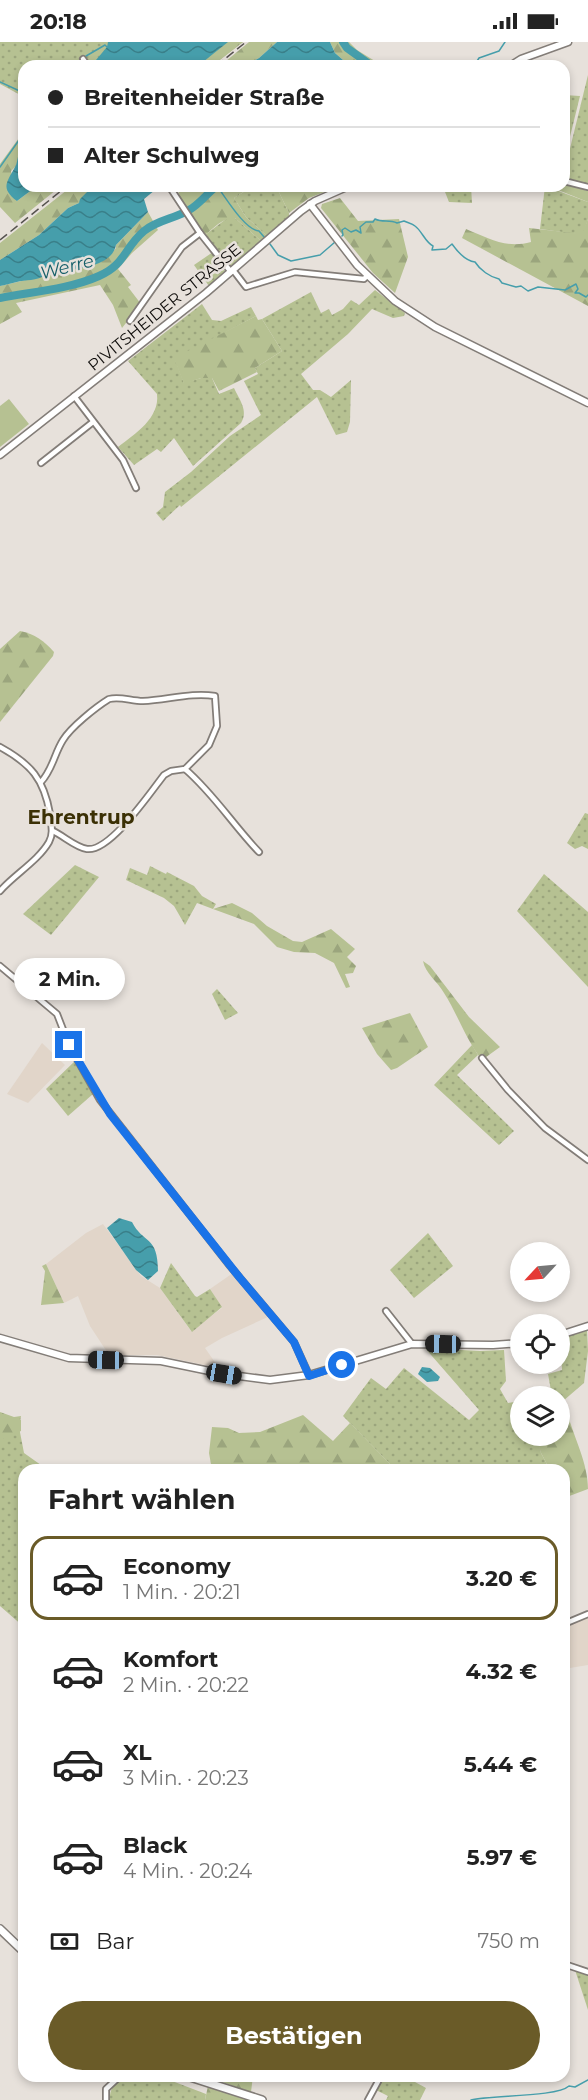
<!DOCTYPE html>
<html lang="de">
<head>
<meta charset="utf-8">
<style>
	:root { --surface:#fff; --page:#f6f6f6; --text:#222; --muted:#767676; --line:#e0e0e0; --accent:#6a5b28 }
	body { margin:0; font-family:Montserrat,sans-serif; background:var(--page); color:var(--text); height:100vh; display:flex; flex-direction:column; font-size:22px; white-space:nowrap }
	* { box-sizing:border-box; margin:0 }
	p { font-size:20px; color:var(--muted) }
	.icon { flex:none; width:33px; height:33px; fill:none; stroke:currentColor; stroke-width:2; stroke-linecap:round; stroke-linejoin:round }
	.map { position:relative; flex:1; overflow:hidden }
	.details { position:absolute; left:18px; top:1422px; width:552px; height:618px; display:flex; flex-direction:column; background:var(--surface); border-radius:18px; box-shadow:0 3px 9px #0003 }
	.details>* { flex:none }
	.guide { position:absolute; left:18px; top:18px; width:552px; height:132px; border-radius:18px; box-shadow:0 3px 9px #0003; display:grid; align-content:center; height:132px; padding:0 30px; background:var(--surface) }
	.needle { width:39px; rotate:244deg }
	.tools { position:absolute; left:510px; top:1200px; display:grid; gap:12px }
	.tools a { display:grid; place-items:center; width:60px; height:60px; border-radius:50%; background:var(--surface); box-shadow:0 3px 9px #0003; font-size:30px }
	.end { position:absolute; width:27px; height:27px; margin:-14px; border:8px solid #1a73e8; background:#fff; box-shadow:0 0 0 3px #fff }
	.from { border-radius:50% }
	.bubble { position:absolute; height:42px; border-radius:21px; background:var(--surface); box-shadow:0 3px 9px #0003; font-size:20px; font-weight:700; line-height:42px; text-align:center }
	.car { position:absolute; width:18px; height:36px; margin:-18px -9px; border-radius:8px; box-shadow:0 0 4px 2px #0007; background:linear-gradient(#222 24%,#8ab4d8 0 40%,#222 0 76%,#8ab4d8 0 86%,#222 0) }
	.guide b { display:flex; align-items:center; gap:21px; height:57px; font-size:22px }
	.guide b+b { border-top:2px solid var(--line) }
	.guide i { width:15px; height:15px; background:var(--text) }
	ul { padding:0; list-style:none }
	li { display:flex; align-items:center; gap:18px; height:84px; margin:0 12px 9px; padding:0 18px; border:3px solid transparent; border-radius:18px }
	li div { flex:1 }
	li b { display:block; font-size:22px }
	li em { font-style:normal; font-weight:700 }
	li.selected { border-color:var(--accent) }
	li>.icon { width:54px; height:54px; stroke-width:1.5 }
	h2 { padding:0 30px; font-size:27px; line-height:72px }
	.pay { display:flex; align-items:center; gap:15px; height:66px; padding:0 30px; font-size:22px }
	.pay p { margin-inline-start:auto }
	.action { display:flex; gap:12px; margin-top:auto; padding:12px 30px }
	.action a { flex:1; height:69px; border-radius:36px; background:var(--accent); color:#fff; font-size:24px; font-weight:700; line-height:69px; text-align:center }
	.status { display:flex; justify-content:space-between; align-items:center; height:42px; padding:0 30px; background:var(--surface); direction:ltr }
	.status svg { height:16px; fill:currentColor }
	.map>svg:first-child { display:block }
</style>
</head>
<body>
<div class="status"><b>20:18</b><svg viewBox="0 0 49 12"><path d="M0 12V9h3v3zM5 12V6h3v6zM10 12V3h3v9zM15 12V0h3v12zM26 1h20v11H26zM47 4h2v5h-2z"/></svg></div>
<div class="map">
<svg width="588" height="2058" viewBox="0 0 588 2058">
	<defs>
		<pattern id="green-dots" width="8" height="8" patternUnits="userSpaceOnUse" patternTransform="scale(1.5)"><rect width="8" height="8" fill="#b6c192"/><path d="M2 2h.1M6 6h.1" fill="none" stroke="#9ba57d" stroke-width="1.8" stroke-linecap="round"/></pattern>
		<pattern id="forest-firs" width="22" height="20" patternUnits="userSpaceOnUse" patternTransform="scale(1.5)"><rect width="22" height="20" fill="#b6c192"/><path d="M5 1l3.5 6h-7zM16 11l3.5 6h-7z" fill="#9ba57d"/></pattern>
		<pattern id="water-waves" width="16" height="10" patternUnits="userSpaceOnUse" patternTransform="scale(1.5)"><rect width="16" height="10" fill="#469eab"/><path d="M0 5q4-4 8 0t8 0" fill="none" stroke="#397f89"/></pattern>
	</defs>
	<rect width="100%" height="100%" fill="#e7e1db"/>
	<g fill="#e1d5c9">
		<polygon points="42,1001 65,1023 28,1061 7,1052"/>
		<polygon points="103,1182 141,1234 160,1246 191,1289 222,1266 210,1247 233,1231 270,1274 222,1296 205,1306 219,1326 157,1313 109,1313 90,1284 78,1254 64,1261 46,1222 86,1191"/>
		<polygon points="588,1574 588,1623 564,1627 564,1583"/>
	</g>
	<g fill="url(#green-dots)">
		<polygon points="0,0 243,0 212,24 24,24 24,55 0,42"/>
		<polygon points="588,33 588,142 564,136 564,131"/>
		<polygon points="564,53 580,54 564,119"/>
		<polygon points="253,144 276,144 289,171 289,174 267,194 246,175 234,156"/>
		<polygon points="437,144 471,144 472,161 449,160 445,150"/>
		<polygon points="545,144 588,160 588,177 583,193 540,187"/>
		<polygon points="231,175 235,176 261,199 232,224 228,222 205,193 226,177"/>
		<polygon points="213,210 225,229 209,244 194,223"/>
		<polygon points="375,248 405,271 404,274 393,276 372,267 348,292 301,332 313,348 320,348 331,355 351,338 350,380 347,390 336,393 317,355 181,465 180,463 163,479 156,471 163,465 165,450 191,430 230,394 261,373 244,339 258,332 255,326 282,309 262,277 311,250 321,271 329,267 332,273 343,267 351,258 359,263"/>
		<path d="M202,262L212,278L221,279L251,265L256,274L175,317L184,341L201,336H212L219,352L234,346C239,357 249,369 241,381L193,424L174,396L161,410L157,407L134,423L118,405C135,392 160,376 157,352L128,319Z"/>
		<polygon points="585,771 588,772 588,807 582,804 575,807 567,801"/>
		<polygon points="75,823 99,835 51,893 23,872"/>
		<polygon points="150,824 166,832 167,830 194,844 202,854 216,862 213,867 197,861 185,883 174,864 164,856 126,838 130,826 147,833"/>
		<polygon points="544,832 588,870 588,945 517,869"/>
		<polygon points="217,947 238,971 225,978 212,952"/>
		<polygon points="472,1003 478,1013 457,1033 514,1089 499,1103 434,1043"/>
		<polygon points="75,1019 93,1052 68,1074 46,1047"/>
		<polygon points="428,1191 453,1224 414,1256 390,1228"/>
		<polygon points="171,1221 195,1254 197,1255 210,1247 222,1265 192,1290 160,1246"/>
		<polygon points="587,1288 588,1309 584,1341 563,1359 567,1370 560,1370 560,1354 552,1354 548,1332 562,1328 560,1296"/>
		<polygon points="425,1306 480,1309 504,1308 506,1339 500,1347 508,1361 514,1360 520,1378 520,1394 537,1394 541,1411 550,1428 396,1428 343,1374 371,1336 386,1347 404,1326 469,1378 479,1368"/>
		<polygon points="0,1370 14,1375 21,1374 19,1385 24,1411 48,1428 24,1428 24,1585 0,1564"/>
		<polygon points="575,1928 588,1933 588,1968"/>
		<path d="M126,2034H159L206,2052L205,2058H110C109,2045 116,2041 126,2034Z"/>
		<polygon points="385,2034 404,2034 426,2046 420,2058 386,2058 388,2054 376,2048"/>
	</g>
	<g fill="url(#forest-firs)">
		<polygon points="228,0 243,0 212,24 198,24"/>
		<polygon points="249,0 277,0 259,16 244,24 220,24"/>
		<polygon points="330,0 349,0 357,8 383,24 350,24 335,11"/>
		<polygon points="24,89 24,111 20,112 16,124 11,129 17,159 37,144 61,144 15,181 0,165 0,122"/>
		<polygon points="564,142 588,149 588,160 548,144 564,144"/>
		<polygon points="72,144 93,144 79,161 68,166 39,193 0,218 0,201"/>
		<path d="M178,144H253L234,156L246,175L267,194L261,199L235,176C223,175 214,186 205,193C195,179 178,161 178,144Z"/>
		<polygon points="276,144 340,144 309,156 289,171"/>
		<polygon points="340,156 358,179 399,177 408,215 395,251 373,231 321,166 322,162"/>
		<polygon points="148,170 158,188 132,211 118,227 131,243 128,245 141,262 122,286 113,263 100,243 16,261 22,270 0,282 0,244 43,234 62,228 92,224 110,213 116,206 116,203"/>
		<path d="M588,177V264L462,196L466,187C488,196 506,207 531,200L529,186L582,192Z"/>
		<polygon points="256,274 258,278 262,277 282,309 255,326 257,330 219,349 212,336 201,336 184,342 174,316"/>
		<path d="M20,589C35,592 44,599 54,610L53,614L0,680V607Z"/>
		<polygon points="232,861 252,871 267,884 293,899 302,900 331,887 355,907 347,915 356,924 353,931 345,932 350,945 346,946 334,921 315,911 294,910 277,905 254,882 213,867"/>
		<path d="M423,919L430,924L469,975L500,1005L482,1018C466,998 458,973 444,951C438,940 425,931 423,919Z"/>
		<polygon points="410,971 428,1005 397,1026 391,1028 377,1012 362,986"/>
		<polygon points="46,1222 64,1261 41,1263 45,1229 42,1224"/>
		<path d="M560,1370H567C574,1396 588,1421 588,1447L564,1456V1428H550L541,1411L536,1396L537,1394H560Z"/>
		<polygon points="0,1371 21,1378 21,1389 0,1398"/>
		<polygon points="303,1373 333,1399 350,1381 396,1428 212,1428 209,1411 212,1385 228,1386 239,1391 260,1390"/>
		<polygon points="205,2034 253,2034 251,2050"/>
		<polygon points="208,2044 252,2058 205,2058"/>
	</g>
	<polygon fill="#b6c192" points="9,357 29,382 0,405 0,364"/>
	<g fill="url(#water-waves)">
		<polygon points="108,0 228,0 198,24 97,24 96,18 107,5"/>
		<polygon points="277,0 330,0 335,11 350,24 244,24 259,16"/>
		<path d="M24,111V144H37L17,159C0,146 7,140 15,125C17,122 17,118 18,115Z"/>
		<path d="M93,144H160L144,157L148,170L116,203C112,224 79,227 62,228C51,229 42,237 31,238C22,238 10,242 0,244V218L39,193L68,166L79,161L80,157Z"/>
		<path d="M119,1176L132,1180C143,1202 158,1193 158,1229L148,1238L136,1228L107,1186Z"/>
		<polygon points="422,1325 430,1326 440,1335 438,1339 427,1340 418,1332"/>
	</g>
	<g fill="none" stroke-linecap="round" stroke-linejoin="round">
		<g stroke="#469eab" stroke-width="1.5">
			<polyline points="86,14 105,3 107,5"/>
			<polyline points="77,24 80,18"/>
			<polyline points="474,24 479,16 499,9 505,0"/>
			<polyline points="0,40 24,51"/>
			<polyline points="0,125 24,91"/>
			<path d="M217,144C226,156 245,188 259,189L264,195"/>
			<path d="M342,194L343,193L342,188L345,186L351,190L356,188L361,191L360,185L366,180H373L375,177C383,181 389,177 397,181L404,179C408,181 412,181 415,184C422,189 425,200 433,204L432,208L446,207L452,202C457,209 466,219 475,220C480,228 490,235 499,237L502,241L516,245L521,244L528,249L538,245L565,248L576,242L578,247L575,251H579L586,255L588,253"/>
			<polyline points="270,202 278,213 291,219 320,213 335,200"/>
			<path d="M471,2058C492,2053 557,2055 569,2044L575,2045L588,2038"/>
		</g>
		<g stroke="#469eab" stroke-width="8">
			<polyline points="343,0 347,6 372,24"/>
			<path d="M0,256C31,250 70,247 99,234C125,223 124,206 144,189C157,178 174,177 189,168C200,162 207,151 217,144"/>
		</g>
		<g stroke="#837d78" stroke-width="8">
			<g id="street">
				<polyline points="83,17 88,24"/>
				<polyline points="564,139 588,145"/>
				<polyline points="169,144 200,191 231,230"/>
				<polyline points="233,228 246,245 295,230 364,237 367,234"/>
				<polyline points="130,279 182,205 200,191"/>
				<polyline points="74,354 123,418 136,446"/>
				<polyline points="41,421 93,380"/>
				<path d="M0,705C31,722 44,737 50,772C51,782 54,791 49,800C38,819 15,832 0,849"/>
				<path d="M185,727C214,752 233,783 259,810"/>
				<path d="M41,740C53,727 54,712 63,698C71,685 96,665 109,657C120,654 131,659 143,659C167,658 192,650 215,654L217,684L209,703L185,727L171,729L164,733C150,751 110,810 87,807C75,805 64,794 53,789"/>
				<polyline points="0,924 57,972 69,1003 100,1058 230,1224 294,1300 309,1333"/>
				<polyline points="482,1016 508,1048 545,1086 588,1118"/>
				<polyline points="386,1269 412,1302"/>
				<polyline points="564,1582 588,1572"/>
				<polyline points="564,1922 588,1930"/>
				<polyline points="564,1991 564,1993"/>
				<polyline points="106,2058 106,2047 120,2034"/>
				<polyline points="368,2058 381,2034"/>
			</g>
		</g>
		<g stroke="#837d78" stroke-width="9">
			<g id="secondary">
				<polyline points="510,24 521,17 568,0"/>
				<polyline points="310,162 357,223 395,259 435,285 588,361"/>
				<polyline points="0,413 206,251 301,169 315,159 349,144"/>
				<polyline points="560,1293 588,1284"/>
				<polyline points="0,1296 69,1316 161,1319 224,1332 270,1338 309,1333 412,1302 493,1303 520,1301"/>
			</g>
		</g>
		<g stroke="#837d78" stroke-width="10">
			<g id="primary">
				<polyline points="0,1887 24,1910"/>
				<polyline points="187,2034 262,2058"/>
			</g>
		</g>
		<use href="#street" stroke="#fff" stroke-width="4.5"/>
		<use href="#secondary" stroke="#fff" stroke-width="6"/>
		<use href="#primary" stroke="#fff" stroke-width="7"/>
		<g stroke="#56524f" stroke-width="1.5" stroke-dasharray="9 4.5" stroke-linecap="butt">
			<polyline points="216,24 246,0"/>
			<polyline points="0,198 67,144"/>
		</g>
	</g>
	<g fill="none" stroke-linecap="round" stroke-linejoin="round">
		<polyline stroke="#1a73e8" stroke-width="8" points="69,1003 110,1072 240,1236 294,1300 309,1334 342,1323"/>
	</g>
	<g text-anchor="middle" stroke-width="5" stroke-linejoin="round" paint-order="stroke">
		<g font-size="16" fill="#0e0c0a" stroke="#e7e1db">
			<text transform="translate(164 265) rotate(-39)" y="6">PIVITSHEIDER STRASSE</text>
		</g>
		<g font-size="18" font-style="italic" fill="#165f69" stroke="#e7e1db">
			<text transform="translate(67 225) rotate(-14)" y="6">Werre</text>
		</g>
		<g font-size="20" font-weight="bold" fill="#3b3005" stroke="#e7e1db">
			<text x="81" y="782">Ehrentrup</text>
		</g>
	</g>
</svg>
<div class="tools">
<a><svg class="needle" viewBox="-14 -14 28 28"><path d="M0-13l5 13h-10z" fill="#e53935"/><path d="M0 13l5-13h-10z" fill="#767676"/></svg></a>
<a><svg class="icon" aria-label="locate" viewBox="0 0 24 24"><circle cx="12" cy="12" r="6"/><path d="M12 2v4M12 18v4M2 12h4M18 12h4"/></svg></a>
<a><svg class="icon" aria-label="layers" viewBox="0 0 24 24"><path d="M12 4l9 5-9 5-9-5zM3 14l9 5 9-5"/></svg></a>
</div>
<i class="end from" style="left:342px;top:1323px"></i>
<i class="end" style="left:69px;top:1003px"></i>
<div class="bubble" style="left:14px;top:916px;width:111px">2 Min.</div>
<i class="car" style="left:443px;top:1302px;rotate:271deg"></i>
<i class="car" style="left:106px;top:1318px;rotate:271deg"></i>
<i class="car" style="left:224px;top:1332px;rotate:100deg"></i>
<div class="guide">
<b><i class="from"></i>Breitenheider Straße</b>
<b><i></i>Alter Schulweg</b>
</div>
<section class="details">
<h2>Fahrt wählen</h2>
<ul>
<li class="selected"><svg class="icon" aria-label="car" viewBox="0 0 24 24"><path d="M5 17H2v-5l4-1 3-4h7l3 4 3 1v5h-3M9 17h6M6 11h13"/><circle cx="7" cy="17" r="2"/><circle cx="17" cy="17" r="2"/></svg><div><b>Economy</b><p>1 Min. · 20:21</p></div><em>3.20 €</em></li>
<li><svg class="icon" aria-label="car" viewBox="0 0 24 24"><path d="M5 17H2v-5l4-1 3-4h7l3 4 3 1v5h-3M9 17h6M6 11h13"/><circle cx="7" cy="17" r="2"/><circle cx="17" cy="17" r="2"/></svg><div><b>Komfort</b><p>2 Min. · 20:22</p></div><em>4.32 €</em></li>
<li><svg class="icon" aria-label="car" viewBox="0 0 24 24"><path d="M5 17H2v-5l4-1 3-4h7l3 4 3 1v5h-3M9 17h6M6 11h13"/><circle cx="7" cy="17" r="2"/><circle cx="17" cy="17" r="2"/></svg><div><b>XL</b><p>3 Min. · 20:23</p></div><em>5.44 €</em></li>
<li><svg class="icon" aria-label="car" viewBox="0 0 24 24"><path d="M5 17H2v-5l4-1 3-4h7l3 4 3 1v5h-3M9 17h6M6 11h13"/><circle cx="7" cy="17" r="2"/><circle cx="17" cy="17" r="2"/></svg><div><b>Black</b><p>4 Min. · 20:24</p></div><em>5.97 €</em></li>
</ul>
<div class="pay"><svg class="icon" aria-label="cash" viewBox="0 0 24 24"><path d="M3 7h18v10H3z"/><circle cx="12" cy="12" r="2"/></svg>Bar<p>750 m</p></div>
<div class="action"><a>Bestätigen</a></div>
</section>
</div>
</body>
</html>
